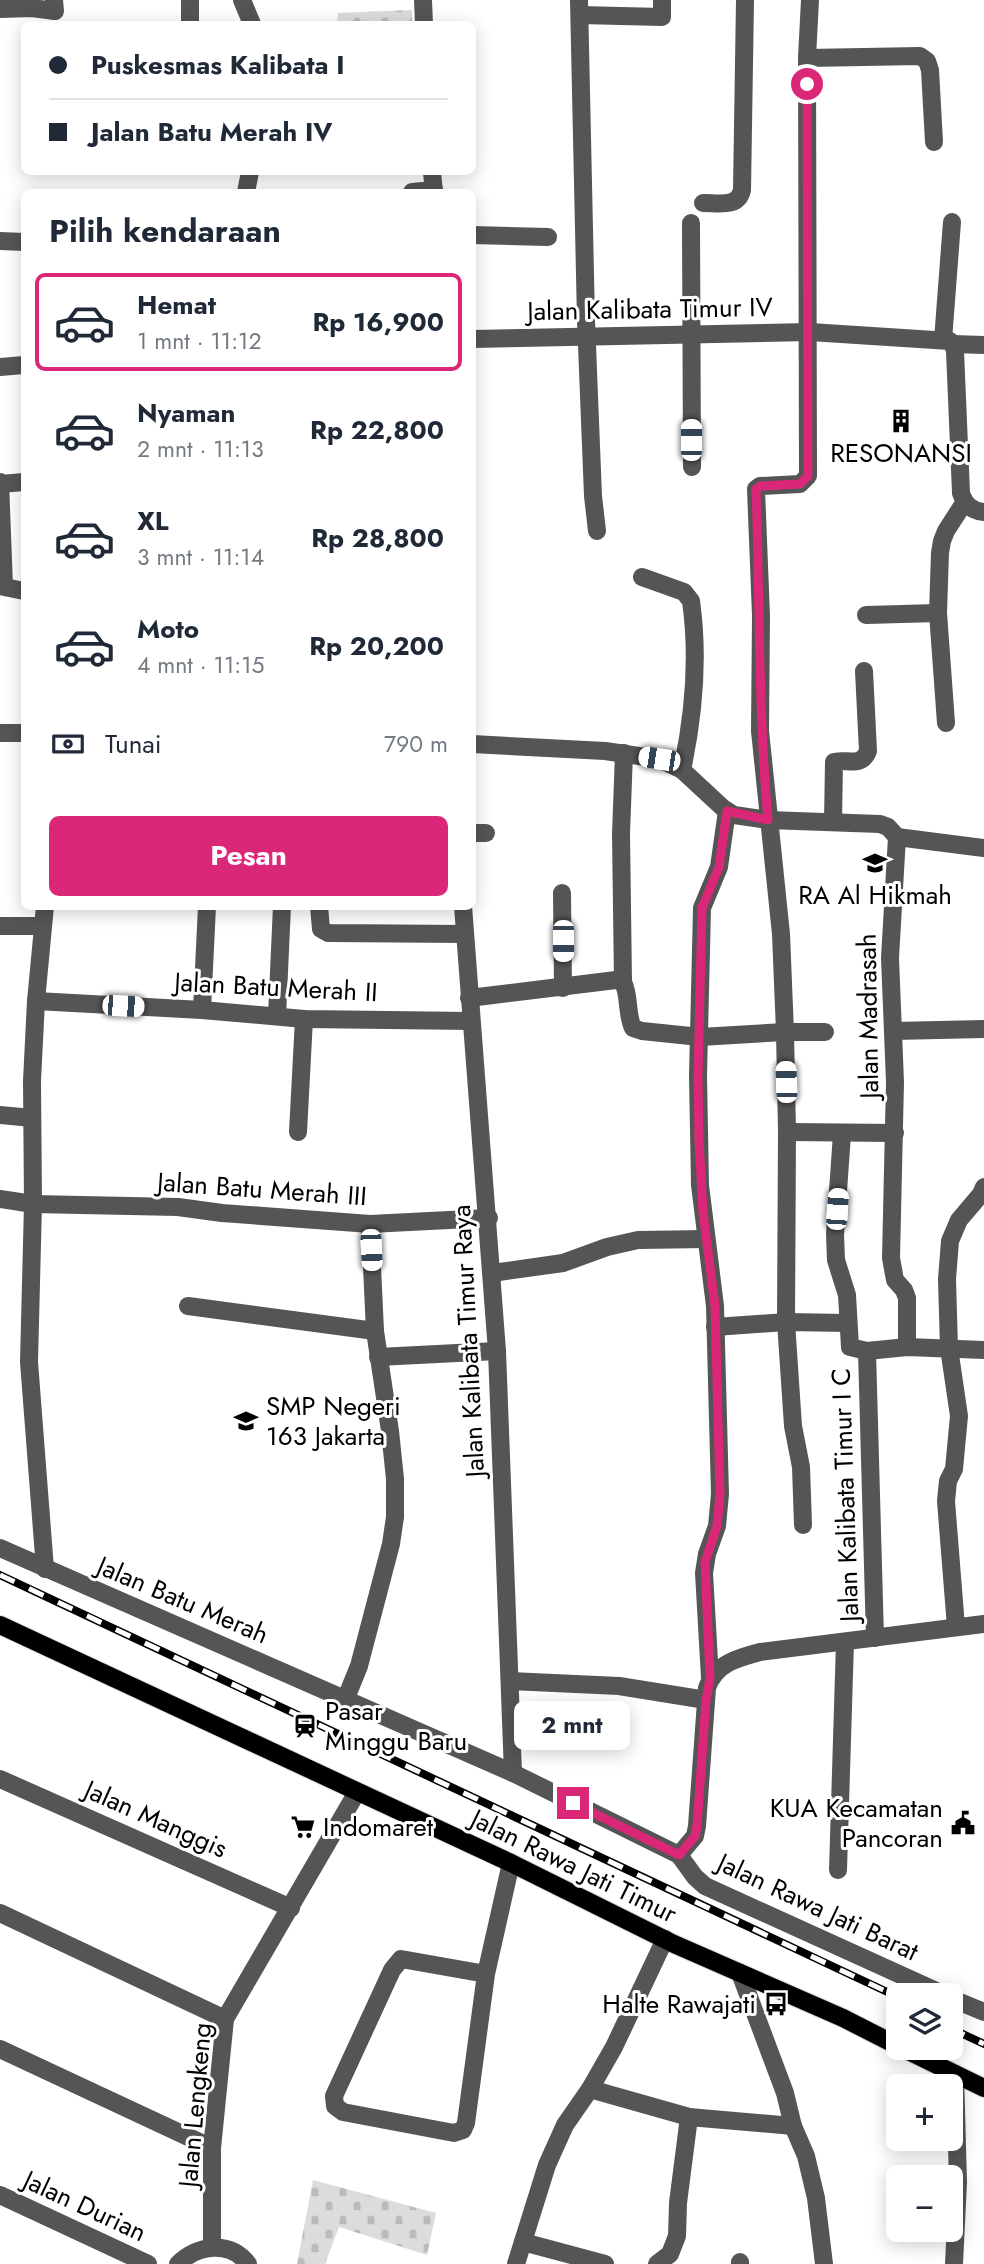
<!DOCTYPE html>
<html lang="id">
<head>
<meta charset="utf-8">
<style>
	:root { --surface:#fff; --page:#f2f2f3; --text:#1f2937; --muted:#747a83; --line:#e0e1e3; --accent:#db2777 }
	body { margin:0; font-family:Jost,sans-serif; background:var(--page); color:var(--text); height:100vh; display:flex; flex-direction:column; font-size:26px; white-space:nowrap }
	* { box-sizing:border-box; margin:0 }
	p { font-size:23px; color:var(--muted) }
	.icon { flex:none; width:38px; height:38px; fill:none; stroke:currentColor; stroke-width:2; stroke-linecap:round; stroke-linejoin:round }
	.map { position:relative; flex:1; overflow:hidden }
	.side { position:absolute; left:21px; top:189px; width:455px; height:721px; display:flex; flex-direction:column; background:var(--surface); border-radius:10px; box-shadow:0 4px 18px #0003 }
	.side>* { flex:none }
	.top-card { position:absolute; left:21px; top:21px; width:455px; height:154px; border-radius:10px; box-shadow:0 4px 18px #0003; display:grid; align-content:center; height:154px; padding:0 28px; background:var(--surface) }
	.controls { position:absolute; left:886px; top:1983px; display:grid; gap:14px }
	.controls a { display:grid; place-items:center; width:77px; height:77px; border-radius:10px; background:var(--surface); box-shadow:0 4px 18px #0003; font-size:35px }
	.end { position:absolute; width:32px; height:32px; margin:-16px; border:9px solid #db2777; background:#fff; box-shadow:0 0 0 4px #fff }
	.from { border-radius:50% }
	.bubble { position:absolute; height:49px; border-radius:10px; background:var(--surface); box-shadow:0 4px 18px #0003; font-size:23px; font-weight:700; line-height:49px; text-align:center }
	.car { position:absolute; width:21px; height:42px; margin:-21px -10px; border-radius:9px; box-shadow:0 0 5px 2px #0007; background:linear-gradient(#fff 24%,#345 0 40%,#fff 0 76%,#345 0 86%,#fff 0) }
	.top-card b { display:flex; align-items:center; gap:24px; height:66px; font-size:26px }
	.top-card b+b { border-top:2px solid var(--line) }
	.top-card i { width:18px; height:18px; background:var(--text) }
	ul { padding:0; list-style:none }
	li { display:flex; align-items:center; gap:21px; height:98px; margin:0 14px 10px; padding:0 14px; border:4px solid transparent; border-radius:10px }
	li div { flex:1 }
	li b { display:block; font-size:26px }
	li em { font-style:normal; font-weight:700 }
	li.current { border-color:var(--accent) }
	li>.icon { width:63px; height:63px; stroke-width:1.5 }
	h2 { padding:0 28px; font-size:32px; line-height:84px }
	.pay { display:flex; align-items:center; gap:18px; height:77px; padding:0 28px; font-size:26px }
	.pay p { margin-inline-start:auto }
	.action { display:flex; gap:14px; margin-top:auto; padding:14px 28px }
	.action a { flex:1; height:80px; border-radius:10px; background:var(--accent); color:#fff; font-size:28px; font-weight:700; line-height:80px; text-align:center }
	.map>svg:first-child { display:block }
</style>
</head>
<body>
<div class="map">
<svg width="984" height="2264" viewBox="0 0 984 2264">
	<defs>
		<pattern id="cemetery-stones" width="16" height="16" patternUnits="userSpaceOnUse" patternTransform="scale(1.75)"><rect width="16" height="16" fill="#dcdcdc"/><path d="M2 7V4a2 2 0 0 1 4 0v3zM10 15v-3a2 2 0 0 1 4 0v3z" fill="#bbb"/></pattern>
	</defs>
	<rect width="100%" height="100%" fill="#fff"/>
	<g fill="url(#cemetery-stones)">
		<polygon points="412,10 412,24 337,24 338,13"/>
		<polygon points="313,2180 436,2213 427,2255 339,2227 325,2264 297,2264"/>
	</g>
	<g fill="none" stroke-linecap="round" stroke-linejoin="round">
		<g stroke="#dbdbdb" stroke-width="20">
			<g id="major">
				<polyline points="0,1625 511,1863 674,1944 843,2018 898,2046"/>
				<polyline points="902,2048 984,2088"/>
			</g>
		</g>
		<g stroke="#555" stroke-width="18">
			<polyline points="242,0 252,24"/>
			<polyline points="423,0 424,24"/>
			<polyline points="579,0 586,320 593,496 597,531"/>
			<polyline points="0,9 32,8 55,11 54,0"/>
			<polyline points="580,15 662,17 662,0"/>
			<polyline points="190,24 190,0"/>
			<polyline points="807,58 920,56 927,61 930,70 934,142"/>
			<polyline points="432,172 434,192"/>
			<polyline points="246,192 250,172"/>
			<polyline points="412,192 434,190"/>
			<path d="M703,203C719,203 738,208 742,190L745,0"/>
			<polyline points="691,223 692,467"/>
			<polyline points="472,235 548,237"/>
			<polyline points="0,241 24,242"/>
			<path d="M472,339L810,332L950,341L953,344L955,351L961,493C965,505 972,511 984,512"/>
			<polyline points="943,340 952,222"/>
			<polyline points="953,344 984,345"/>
			<polyline points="0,367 24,365"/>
			<polyline points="0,482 4,586"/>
			<polyline points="0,484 24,482"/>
			<path d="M642,577L684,592L691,601C699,658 694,714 682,770"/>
			<polyline points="0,586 24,591"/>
			<polyline points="866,615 938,613"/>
			<polyline points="946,723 938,613 940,553 942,541 946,531 964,503"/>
			<polyline points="0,733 24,733"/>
			<polyline points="472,744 605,751 659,759 682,770 723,808 734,815 768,820 880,824 888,827 897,837 890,958 895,1082 891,1258 895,1280 904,1290 907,1298 907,1347"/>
			<path d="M624,753L621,834L623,982C630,996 626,1013 633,1028L642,1031L700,1037L785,1032H825"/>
			<path d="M833,822L834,762C848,759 862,767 868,751L864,671"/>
			<polyline points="472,833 486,833"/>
			<polyline points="897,837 984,848"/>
			<polyline points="562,893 563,988"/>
			<polyline points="319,906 321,929 328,933 464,934"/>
			<polyline points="463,906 497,1351 513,1773"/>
			<polyline points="0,926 43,926"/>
			<polyline points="469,998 616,980 623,982"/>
			<polyline points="36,1001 202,1010 304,1019 471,1021"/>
			<polyline points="202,1010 207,906"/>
			<polyline points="277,1016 282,906"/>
			<polyline points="893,1031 984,1029"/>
			<polyline points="0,1115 32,1118"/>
			<polyline points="298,1132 304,1019"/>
			<polyline points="787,1132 895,1133"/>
			<polyline points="842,1134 835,1234 836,1260 847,1295 850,1347 867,1351 907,1347 984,1350"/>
			<polyline points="0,1199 33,1204 178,1207 222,1213 370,1224 489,1218"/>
			<polyline points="492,1273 563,1263 607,1247 638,1240 706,1239"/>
			<polyline points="188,1306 375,1331"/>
			<polyline points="715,1327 786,1322 848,1323"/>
			<polyline points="867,1351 875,1638"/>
			<polyline points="378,1357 497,1351"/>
			<polyline points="803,1525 801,1467 793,1426 786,1322 787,1132 785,1032 781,934 760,731 761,616 756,489 760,486 800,484 808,476 807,58 810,0"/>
			<polyline points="0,1548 513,1773 679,1855 695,1877 705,1886 945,1995"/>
			<polyline points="45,1569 29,1362 33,1204 32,1081 36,1001 45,906"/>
			<polyline points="956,1627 946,1501 948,1481 954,1469 959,1416 949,1348 947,1279 950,1241 959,1220 981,1194 984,1187"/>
			<polyline points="710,1678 704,1573 707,1554 717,1526 720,1494 715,1306 700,1185 698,1076 702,908 719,867 727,811"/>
			<polyline points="510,1681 619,1686 706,1700"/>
			<polyline points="346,1698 359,1666 391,1544 395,1517 395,1479 390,1431 375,1331 370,1224"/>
			<polyline points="0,1779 291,1908"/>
			<path d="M679,1855L695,1836L697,1826L707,1688C715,1664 737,1658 760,1652L984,1624"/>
			<polyline points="838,1870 845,1642"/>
			<polyline points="0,1913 225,2019"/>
			<polyline points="740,1973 785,2093 793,2126 806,2156 816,2198 824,2264"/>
			<polyline points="486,1974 401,1959 392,1970 334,2096 335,2106 343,2112 454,2133 463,2130 466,2123 486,1974 511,1863"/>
			<polyline points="950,1998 984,2012"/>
			<polyline points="0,2049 212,2148"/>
			<polyline points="590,2089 689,2117 793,2126"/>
			<polyline points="0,2195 148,2264"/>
			<polyline points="523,2242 605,2264"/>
			<polyline points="212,2247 212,2148 225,2019 357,1792"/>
			<path d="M178,2264C197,2245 230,2240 248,2264"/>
			<polyline points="516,2264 547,2165 565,2125 590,2089 614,2047 665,1939"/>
			<polyline points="657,2264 670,2254 677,2236 678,2203 689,2117"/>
			<polyline points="740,2264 740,2262"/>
			<polyline points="954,2264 958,2182 955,2074"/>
		</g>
		<use href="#major" stroke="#000" stroke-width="18"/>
		<g stroke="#000" stroke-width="8">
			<g id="rail">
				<polyline points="0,1575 898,1997"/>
				<polyline points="950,2028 984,2044"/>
			</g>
		</g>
		<use href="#rail" stroke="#fff" stroke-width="5" stroke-dasharray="16" stroke-linecap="butt"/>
	</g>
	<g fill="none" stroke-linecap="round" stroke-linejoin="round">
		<path stroke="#db2777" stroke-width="9" d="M573,1803L679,1855L695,1836L697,1826L706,1700L710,1678L705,1562L717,1526L720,1494L715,1306L703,1212L699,1141L698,1076L702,908L719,867L727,811L768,820C758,710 760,599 756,489L760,486L800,484L808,476L807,84"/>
	</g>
	<defs>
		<g id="building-bare" transform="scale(1.89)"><path d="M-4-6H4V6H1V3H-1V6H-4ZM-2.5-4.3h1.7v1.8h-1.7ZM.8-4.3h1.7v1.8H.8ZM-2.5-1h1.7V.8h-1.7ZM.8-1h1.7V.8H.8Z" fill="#000" stroke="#fff" stroke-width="2.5" paint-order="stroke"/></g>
		<g id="school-bare" transform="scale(1.89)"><path d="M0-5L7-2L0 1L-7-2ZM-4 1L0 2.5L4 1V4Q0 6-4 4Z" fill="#000" stroke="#fff" stroke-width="2.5" paint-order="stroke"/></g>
		<g id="station-bare" transform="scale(1.89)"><path d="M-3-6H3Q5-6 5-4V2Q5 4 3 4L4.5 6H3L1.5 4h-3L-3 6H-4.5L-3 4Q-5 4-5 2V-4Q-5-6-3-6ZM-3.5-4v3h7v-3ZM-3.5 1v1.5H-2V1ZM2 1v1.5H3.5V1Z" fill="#000" stroke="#fff" stroke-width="2.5" paint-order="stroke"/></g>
		<g id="civic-bare" transform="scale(1.89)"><path d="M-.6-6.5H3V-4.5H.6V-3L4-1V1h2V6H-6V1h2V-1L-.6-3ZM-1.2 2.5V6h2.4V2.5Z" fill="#000" stroke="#fff" stroke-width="2.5" paint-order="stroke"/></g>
		<g id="supermarket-bare" transform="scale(1.89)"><path d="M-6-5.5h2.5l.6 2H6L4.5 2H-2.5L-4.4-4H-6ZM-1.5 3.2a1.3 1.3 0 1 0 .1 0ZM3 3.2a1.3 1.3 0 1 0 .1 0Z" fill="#000" stroke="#fff" stroke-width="2.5" paint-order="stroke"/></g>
		<g id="bus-bare" transform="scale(1.89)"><path d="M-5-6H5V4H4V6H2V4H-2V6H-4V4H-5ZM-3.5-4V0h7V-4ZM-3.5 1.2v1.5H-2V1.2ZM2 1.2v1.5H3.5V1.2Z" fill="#000" stroke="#fff" stroke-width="2.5" paint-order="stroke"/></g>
	</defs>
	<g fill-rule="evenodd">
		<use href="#building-bare" x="901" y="421"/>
		<use href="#school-bare" x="875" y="863"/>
		<use href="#school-bare" x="246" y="1421"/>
		<use href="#station-bare" x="305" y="1726"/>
		<use href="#civic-bare" x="963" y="1823"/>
		<use href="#supermarket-bare" x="303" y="1827"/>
		<use href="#bus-bare" x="776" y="2004"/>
	</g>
	<g text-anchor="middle" stroke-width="6" stroke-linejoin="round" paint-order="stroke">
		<g font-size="26" fill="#000" stroke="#fff">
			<text transform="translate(650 309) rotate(-1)" y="9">Jalan Kalibata Timur IV</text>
			<text transform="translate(276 987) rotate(3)" y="9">Jalan Batu Merah II</text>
			<text transform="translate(868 1016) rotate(-91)" y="9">Jalan Madrasah</text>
			<text transform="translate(262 1189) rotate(4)" y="9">Jalan Batu Merah III</text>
			<text transform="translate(468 1341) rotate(-93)" y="9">Jalan Kalibata Timur Raya</text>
			<text transform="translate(845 1495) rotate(-92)" y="9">Jalan Kalibata Timur I C</text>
			<text transform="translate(183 1600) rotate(23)" y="9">Jalan Batu Merah</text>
			<text transform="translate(156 1819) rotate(24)" y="9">Jalan Manggis</text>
			<text transform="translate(574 1866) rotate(26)" y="9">Jalan Rawa Jati Timur</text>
			<text transform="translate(818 1907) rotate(25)" y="9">Jalan Rawa Jati Barat</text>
			<text transform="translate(195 2105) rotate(-85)" y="9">Jalan Lengkeng</text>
			<text transform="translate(85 2206) rotate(25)" y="9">Jalan Durian</text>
		</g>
		<g font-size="26" fill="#000" stroke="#fff" text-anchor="start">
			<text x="901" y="462" text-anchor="middle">RESONANSI</text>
			<text x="875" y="904" text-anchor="middle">RA Al Hikmah</text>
			<text x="266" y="1415">SMP Negeri<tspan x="266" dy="30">163 Jakarta</tspan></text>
			<text x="325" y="1720">Pasar<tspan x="325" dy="30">Minggu Baru</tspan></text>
			<text x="943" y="1817" text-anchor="end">KUA Kecamatan<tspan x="943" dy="30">Pancoran</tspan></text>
			<text x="323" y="1836">Indomaret</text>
			<text x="756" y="2013" text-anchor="end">Halte Rawajati</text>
		</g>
	</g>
</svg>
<div class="controls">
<a><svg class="icon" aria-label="layers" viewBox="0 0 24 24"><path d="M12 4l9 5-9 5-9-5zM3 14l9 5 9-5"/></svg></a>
<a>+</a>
<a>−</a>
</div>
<i class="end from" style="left:807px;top:84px"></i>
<i class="end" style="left:573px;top:1803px"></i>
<div class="bubble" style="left:514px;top:1701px;width:116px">2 mnt</div>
<i class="car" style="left:691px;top:440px;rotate:0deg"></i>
<i class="car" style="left:659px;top:759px;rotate:279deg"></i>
<i class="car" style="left:563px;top:941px;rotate:180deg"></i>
<i class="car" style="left:123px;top:1006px;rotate:93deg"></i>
<i class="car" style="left:786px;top:1082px;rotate:358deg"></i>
<i class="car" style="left:837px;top:1209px;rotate:4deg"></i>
<i class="car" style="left:371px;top:1250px;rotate:177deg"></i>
<div class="top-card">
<b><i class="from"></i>Puskesmas Kalibata I</b>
<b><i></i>Jalan Batu Merah IV</b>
</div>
<section class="side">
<h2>Pilih kendaraan</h2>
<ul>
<li class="current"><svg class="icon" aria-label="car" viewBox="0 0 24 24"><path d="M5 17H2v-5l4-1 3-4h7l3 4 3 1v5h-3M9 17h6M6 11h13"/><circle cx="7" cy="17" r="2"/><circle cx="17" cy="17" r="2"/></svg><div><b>Hemat</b><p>1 mnt · 11:12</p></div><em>Rp 16,900</em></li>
<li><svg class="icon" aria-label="car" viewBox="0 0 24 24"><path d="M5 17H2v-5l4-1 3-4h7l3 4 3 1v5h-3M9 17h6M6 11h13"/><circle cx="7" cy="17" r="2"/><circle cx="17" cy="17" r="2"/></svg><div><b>Nyaman</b><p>2 mnt · 11:13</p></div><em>Rp 22,800</em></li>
<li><svg class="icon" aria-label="car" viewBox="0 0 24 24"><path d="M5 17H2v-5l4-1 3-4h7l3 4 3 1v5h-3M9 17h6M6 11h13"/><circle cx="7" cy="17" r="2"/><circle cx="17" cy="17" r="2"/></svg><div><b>XL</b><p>3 mnt · 11:14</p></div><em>Rp 28,800</em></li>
<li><svg class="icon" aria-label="car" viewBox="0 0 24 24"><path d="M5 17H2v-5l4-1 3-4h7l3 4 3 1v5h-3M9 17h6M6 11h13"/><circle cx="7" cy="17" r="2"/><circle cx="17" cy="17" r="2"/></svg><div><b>Moto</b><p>4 mnt · 11:15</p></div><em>Rp 20,200</em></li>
</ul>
<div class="pay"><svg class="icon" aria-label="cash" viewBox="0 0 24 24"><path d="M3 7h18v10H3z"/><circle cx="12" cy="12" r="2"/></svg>Tunai<p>790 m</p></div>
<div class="action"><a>Pesan</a></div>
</section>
</div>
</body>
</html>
